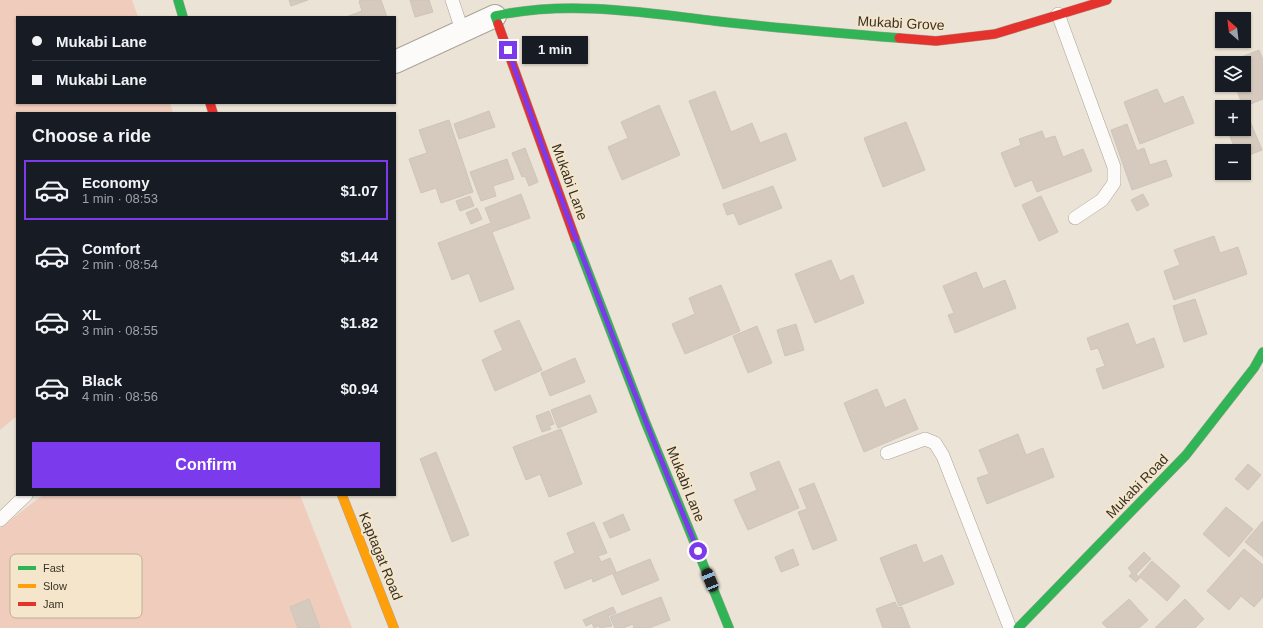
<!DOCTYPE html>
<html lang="en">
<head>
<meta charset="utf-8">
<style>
	:root { --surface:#171b24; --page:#20242c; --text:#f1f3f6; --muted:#9ea1a6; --line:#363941; --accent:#7c3aed }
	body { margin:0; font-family:Helvetica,sans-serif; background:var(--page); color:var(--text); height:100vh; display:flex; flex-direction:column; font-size:15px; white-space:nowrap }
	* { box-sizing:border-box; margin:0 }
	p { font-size:13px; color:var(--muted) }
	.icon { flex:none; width:22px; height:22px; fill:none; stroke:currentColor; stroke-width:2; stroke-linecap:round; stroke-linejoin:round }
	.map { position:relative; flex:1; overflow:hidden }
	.sheet { position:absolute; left:16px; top:112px; width:380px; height:384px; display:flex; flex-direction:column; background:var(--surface); border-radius:0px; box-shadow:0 1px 3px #0004 }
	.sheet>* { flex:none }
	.banner { position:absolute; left:16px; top:16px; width:380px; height:88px; border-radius:0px; box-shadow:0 1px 3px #0004; display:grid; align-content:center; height:88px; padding:0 16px; background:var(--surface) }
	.needle { width:26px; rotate:332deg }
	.buttons { position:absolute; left:1215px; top:12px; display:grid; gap:8px }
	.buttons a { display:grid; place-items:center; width:36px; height:36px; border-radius:0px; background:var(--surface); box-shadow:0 1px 3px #0004; font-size:20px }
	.end { position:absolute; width:18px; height:18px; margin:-9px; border:5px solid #7c3aed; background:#fff; box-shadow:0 0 0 2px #fff }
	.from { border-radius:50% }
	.bubble { position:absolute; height:28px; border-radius:0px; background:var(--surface); box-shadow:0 1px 3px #0004; font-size:13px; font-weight:600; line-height:28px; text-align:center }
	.car { position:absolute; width:12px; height:24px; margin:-12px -6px; border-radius:5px; box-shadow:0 0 3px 1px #0007; background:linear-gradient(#222 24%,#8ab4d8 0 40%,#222 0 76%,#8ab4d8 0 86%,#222 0) }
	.banner b { display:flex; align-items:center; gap:14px; height:38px; font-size:15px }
	.banner b+b { border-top:1px solid var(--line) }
	.banner i { width:10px; height:10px; background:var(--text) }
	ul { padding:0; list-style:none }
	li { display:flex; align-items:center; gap:12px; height:60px; margin:0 8px 6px; padding:0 8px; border:2px solid transparent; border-radius:0px }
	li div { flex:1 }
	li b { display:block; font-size:15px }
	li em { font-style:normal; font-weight:600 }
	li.on { border-color:var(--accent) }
	li>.icon { width:36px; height:36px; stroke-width:1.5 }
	h2 { padding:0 16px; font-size:18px; line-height:48px }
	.action { display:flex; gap:8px; margin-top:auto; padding:8px 16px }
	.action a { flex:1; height:46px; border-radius:0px; background:var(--accent); color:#fff; font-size:16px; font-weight:600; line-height:46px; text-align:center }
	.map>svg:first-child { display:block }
</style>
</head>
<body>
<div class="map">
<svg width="1263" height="628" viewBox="0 0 1263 628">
	<rect width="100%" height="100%" fill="#ebe3d5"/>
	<g fill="#f0ccbc">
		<polygon points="0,0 132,0 138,17 17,17 17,103 170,103 173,113 17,113 17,416 0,430"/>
		<polygon points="43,495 300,495 352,628 0,628 0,528"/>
	</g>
	<g fill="#d5cabd" stroke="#cec5bb">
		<polygon points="289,0 308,0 291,6"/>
		<polygon points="361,0 381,0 387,17 346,17 362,11 359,1"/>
		<polygon points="410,0 429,0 433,12 415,17"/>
		<polygon points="1259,50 1263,60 1263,99 1243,107 1235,85 1244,85 1244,63 1226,63"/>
		<polygon points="1157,89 1164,104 1183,96 1194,123 1140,144 1124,102"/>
		<polygon points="715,91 731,132 752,123 760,143 786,133 796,160 723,189 689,101"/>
		<polygon points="659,105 680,155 622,180 608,147 628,138 621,122"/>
		<polygon points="1245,109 1262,150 1244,157 1244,151 1236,151 1227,129 1244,129"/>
		<polygon points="489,111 495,127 459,139 454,124"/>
		<polygon points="449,120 473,192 441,203 436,188 421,193 409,159 427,153 419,130"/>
		<polygon points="906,122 925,170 883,187 864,138"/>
		<polygon points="1127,124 1137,151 1144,148 1150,165 1166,160 1172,176 1132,190 1111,130"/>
		<polygon points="1042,131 1045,139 1055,136 1063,157 1083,149 1092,171 1037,192 1032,180 1015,187 1001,153 1021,145 1019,139"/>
		<polygon points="525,148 538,182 529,186 525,176 522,177 512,153"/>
		<polygon points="507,159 514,179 493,186 496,196 481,201 470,172"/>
		<polygon points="773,186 782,208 739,225 734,213 727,215 723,204"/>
		<polygon points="521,194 530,218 492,232 514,289 480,302 469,273 452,280 438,243 491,223 485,208"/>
		<polygon points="1143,194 1149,205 1137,211 1131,200"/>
		<polygon points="470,196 474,206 460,211 456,201"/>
		<polygon points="1041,196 1058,232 1039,241 1022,205"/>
		<polygon points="477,208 482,219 471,224 466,213"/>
		<polygon points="1214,236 1220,253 1238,247 1247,274 1174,300 1164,271 1180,265 1174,250"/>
		<polygon points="831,260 840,281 853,275 864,303 815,323 795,274"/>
		<polygon points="976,272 983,289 1005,280 1016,308 955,333 948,315 954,313 943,286"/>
		<polygon points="721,285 740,331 685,354 672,324 695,314 689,298"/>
		<polygon points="1195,299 1207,334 1184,342 1173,306"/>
		<polygon points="519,320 542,370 495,391 482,360 503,350 494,331"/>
		<polygon points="1128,323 1136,345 1154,338 1164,367 1103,389 1096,369 1105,366 1098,348 1091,350 1087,338"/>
		<polygon points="796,324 804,350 785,356 777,330"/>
		<polygon points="757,326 772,363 748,373 733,336"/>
		<polygon points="575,358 585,382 550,396 541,373"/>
		<polygon points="877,389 885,408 905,399 918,429 864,452 844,403"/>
		<polygon points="590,395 597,412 558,428 551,410"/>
		<polygon points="549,411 554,424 549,426 551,429 542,432 536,416"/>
		<polygon points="561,429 582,484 549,497 540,474 526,480 513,447"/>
		<polygon points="1018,434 1026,455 1043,448 1054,477 987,504 977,478 989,474 979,450"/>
		<polygon points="436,452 469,535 452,542 420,459"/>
		<polygon points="779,461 799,508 748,530 734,500 757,490 750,473"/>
		<polygon points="1248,464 1261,475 1248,490 1235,479"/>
		<polygon points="814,483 837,540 813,550 798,512 807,509 799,489"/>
		<polygon points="1226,507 1253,529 1229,557 1203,534"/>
		<polygon points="623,514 630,530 610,538 603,523"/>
		<polygon points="1263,521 1263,557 1245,542"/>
		<polygon points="594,522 607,553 598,556 601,562 610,558 616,572 593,582 592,578 565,589 554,562 575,553 567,533"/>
		<polygon points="916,544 923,563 942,555 954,584 899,606 880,558"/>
		<polygon points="793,549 799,565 781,572 775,557"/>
		<polygon points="1244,549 1263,565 1263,597 1254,607 1241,596 1229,610 1207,591"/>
		<polygon points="1144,552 1151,559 1136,574 1140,578 1136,582 1129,576 1132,573 1128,568"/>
		<polygon points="650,559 659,580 622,595 613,574"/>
		<polygon points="1152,561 1180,586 1167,601 1139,576"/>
		<polygon points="661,597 670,620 649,628 634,628 633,624 623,628 615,628 610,617"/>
		<polygon points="309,599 320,628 298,628 290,607"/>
		<polygon points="1129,599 1148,620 1139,628 1107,628 1102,623"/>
		<polygon points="1185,599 1204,619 1195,628 1155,628"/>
		<polygon points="895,602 898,608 902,607 910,628 883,628 876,609"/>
		<polygon points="613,607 616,613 608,616 612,626 600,628 599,626 594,628 592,623 586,626 583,620"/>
	</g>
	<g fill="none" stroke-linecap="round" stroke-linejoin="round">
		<g stroke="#aaa398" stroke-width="14">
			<g id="lane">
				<polyline points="452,0 462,30"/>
				<polyline points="1058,14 1114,167 1114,183 1102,200 1075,218"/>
				<polyline points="887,453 925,439 935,443 943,456 1010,628"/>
				<polyline points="0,520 26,495"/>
			</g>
		</g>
		<g stroke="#aaa398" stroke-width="24">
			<polyline id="street" points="395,62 495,16"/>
		</g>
		<g stroke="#aaa398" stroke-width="10">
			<g id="fast">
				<polyline points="178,0 183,17"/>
				<path d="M498,24L495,16C565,0 643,12 715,21C776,28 837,33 899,38"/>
				<polyline points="575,238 645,421 729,628"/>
				<polyline points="1018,628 1186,455 1254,368 1263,352"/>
			</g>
		</g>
		<g stroke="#aaa398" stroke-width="10">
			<polyline id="slow" points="342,495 394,628"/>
		</g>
		<g stroke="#aaa398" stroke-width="10">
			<g id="jam">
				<polyline points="498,24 575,238"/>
				<polyline points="899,38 936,41 995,34 1107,0"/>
				<polyline points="210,103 213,113"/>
			</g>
		</g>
		<use href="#lane" stroke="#fcfbf9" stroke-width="13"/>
		<use href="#street" stroke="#fcfbf9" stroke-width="22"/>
		<use href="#fast" stroke="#30b455" stroke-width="9"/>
		<use href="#slow" stroke="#ff9f0a" stroke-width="9"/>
		<use href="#jam" stroke="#e5322d" stroke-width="9"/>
	</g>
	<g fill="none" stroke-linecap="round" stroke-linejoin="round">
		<path stroke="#7c3aed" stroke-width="5" d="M508,50C567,219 630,386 698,551"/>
	</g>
	<g text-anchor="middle" stroke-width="4" stroke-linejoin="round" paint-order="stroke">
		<g font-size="14" fill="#383227" stroke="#f5e6cb">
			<text transform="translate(901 23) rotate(3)" y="5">Mukabi Grove</text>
			<text transform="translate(570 182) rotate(70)" y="5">Mukabi Lane</text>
			<text transform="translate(686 484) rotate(68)" y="5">Mukabi Lane</text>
			<text transform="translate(1137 486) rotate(-46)" y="5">Mukabi Road</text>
			<text transform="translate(381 556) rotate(68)" y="5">Kaptagat Road</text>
		</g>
	</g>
	<rect x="10" y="554" width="132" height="64" rx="6" fill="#f5e6cb" stroke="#bcb09a" stroke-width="1"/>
	<rect x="18" y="566" width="18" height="4" fill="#30b455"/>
	<rect x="18" y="584" width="18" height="4" fill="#ff9f0a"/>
	<rect x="18" y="602" width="18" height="4" fill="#e5322d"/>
	<g font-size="11" fill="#383227">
		<text x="43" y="572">Fast</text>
		<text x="43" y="590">Slow</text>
		<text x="43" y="608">Jam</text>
	</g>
</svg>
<div class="buttons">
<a><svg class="needle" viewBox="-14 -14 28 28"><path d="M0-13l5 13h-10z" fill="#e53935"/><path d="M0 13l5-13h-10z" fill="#9ea1a6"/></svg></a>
<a><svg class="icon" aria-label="layers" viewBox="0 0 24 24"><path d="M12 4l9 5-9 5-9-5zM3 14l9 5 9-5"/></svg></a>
<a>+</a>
<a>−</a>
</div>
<i class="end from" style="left:698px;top:551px"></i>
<i class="end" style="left:508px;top:50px"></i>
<div class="bubble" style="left:522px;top:36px;width:66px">1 min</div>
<i class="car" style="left:710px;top:580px;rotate:338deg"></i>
<div class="banner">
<b><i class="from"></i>Mukabi Lane</b>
<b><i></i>Mukabi Lane</b>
</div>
<section class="sheet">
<h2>Choose a ride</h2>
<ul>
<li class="on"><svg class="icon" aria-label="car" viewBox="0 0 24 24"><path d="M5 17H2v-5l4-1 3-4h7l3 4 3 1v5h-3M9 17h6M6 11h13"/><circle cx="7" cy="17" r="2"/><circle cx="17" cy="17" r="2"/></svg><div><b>Economy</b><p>1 min · 08:53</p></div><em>$1.07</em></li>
<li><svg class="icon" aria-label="car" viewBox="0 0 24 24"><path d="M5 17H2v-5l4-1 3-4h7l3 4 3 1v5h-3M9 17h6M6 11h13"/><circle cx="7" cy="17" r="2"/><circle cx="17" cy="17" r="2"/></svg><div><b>Comfort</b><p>2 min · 08:54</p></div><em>$1.44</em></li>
<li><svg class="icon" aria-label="car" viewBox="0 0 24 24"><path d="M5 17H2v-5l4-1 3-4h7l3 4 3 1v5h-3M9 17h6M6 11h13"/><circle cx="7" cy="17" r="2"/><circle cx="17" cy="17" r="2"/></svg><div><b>XL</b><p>3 min · 08:55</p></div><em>$1.82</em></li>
<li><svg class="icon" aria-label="car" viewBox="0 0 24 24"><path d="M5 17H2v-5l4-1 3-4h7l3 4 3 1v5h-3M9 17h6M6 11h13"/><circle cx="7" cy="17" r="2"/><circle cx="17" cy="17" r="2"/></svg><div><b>Black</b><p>4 min · 08:56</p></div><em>$0.94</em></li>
</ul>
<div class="action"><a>Confirm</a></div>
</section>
</div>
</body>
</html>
